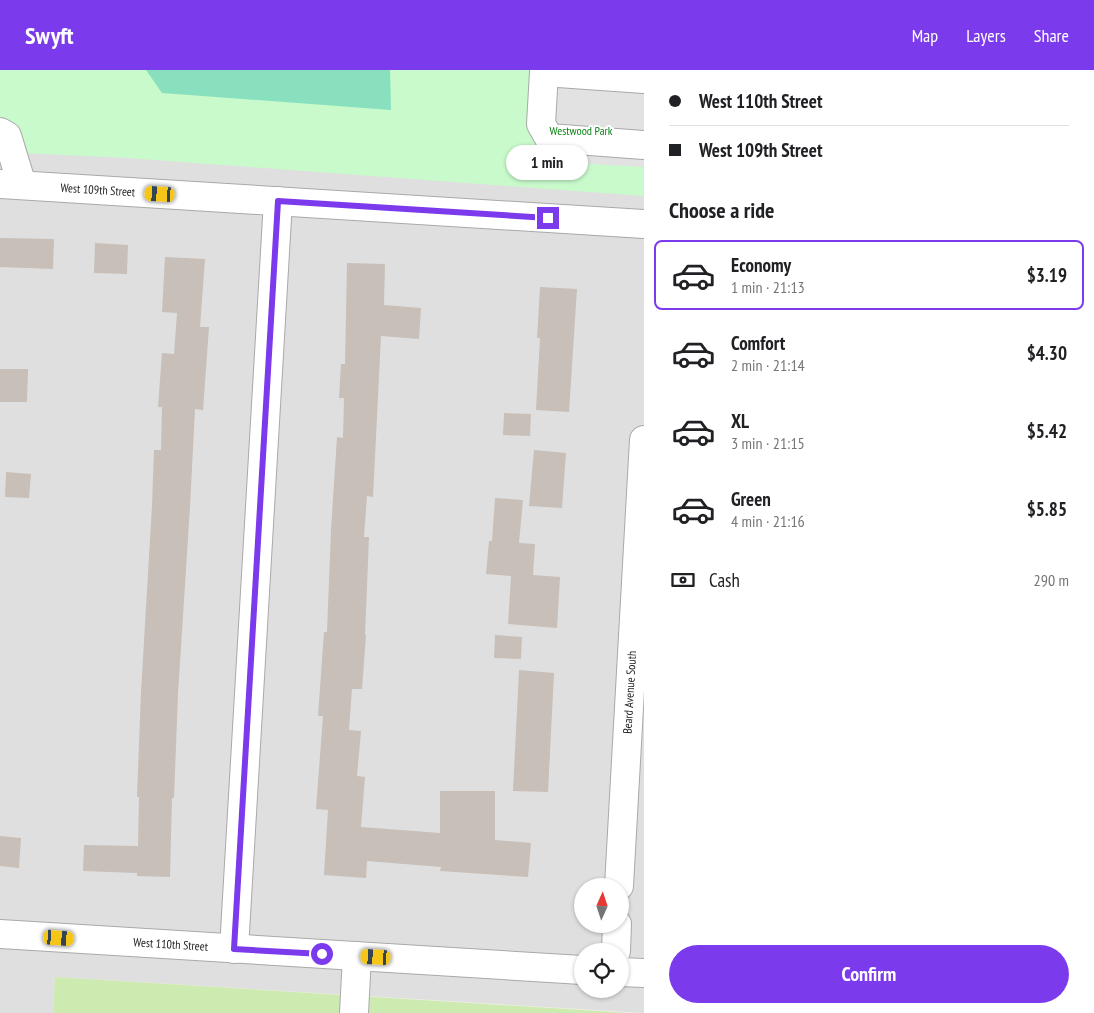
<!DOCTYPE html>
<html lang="en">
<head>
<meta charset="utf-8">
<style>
	:root { --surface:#fff; --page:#f2f2f2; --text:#202124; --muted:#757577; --line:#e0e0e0; --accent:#7c3aed }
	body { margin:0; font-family:"PT Sans Narrow",sans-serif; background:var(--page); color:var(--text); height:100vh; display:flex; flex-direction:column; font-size:19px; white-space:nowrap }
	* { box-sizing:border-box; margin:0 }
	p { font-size:16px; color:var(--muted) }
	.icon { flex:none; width:28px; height:28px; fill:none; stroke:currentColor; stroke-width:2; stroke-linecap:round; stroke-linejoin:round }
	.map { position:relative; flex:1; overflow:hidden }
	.panel { display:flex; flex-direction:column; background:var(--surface); width:450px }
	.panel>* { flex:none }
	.banner { display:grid; align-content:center; height:110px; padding:0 25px; background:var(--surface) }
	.needle { width:32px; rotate:3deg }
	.buttons { position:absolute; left:574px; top:808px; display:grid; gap:10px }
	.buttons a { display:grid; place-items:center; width:55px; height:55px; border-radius:50%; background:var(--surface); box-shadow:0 1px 4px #0004; font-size:25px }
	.end { position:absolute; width:22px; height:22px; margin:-11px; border:6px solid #7c3aed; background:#fff; box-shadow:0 0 0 2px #fff }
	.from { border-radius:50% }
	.bubble { position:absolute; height:35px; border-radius:18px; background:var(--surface); box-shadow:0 1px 4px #0004; font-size:16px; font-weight:700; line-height:35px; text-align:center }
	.car { position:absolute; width:15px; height:30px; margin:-15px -8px; border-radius:6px; box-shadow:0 0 4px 1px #0007; background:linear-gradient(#f5c518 24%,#345 0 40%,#f5c518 0 76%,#345 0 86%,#f5c518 0) }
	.banner b { display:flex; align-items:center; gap:18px; height:48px; font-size:19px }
	.banner b+b { border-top:1px solid var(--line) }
	.banner i { width:12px; height:12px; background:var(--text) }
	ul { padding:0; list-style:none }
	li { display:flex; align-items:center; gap:15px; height:70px; margin:0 10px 8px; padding:0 15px; border:2px solid transparent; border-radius:8px }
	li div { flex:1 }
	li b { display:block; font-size:19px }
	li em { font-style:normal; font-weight:700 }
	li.selected { border-color:var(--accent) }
	li>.icon { width:45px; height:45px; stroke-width:1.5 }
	h2 { padding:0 25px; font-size:22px; line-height:60px }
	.pay { display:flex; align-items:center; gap:12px; height:55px; padding:0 25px; font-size:19px }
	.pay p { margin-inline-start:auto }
	.primary-button { display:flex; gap:10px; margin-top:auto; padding:10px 25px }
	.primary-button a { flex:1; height:58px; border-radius:30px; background:var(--accent); color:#fff; font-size:20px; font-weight:700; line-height:58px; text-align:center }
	header { display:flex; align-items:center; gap:30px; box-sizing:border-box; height:70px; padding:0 25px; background:var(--accent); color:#fff }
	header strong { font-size:24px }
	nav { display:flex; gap:28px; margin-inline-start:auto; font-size:18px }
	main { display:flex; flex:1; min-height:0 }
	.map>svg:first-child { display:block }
</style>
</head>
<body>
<header>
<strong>Swyft</strong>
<nav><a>Map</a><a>Layers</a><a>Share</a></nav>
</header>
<main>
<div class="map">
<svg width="644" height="943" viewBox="0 0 644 943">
	<rect width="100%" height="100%" fill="#f2efe9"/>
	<path fill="#e0dfdf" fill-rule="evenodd" d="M0,0H644V943L55,907L53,943H0ZM582,816H620V854H582ZM582,881H620V919H582Z"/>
	<polygon fill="#cdebb0" points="55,907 630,943 53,943"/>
	<polygon fill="#c8facc" points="0,0 644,0 644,126 127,88 0,82"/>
	<polygon fill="#88e0be" points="146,0 390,0 391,40 162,23"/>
	<polygon fill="#e2e2e2" points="536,0 644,0 644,97 551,92 531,63"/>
	<g fill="#c7bfb8">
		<polygon points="0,168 54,169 53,199 0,197"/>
		<polygon points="95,173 128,175 127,204 94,203"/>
		<polygon points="165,187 205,189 200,257 209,257 203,340 195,339 190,437 178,624 174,728 172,728 170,807 137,806 137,803 83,801 84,775 138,776 139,727 137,727 141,622 152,436 154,380 161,380 162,337 158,337 162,283 174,284 177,243 162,242"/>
		<polygon points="347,193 385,194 384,235 421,238 419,269 381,266 373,427 367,426 364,467 369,467 365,565 366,565 362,619 352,619 349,660 361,661 357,706 365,707 361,757 440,763 440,721 495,721 495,770 531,773 528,807 440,801 441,797 367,791 366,808 324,805 328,740 316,739 323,646 318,646 324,562 327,562 331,460 337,367 343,368 344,328 339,328 341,294 345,294"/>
		<polygon points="540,217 577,219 569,342 536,340 540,268 537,268"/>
		<polygon points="0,299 28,299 27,332 0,332"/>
		<polygon points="504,343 531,344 530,366 503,365"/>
		<polygon points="534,380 566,383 562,438 529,436"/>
		<polygon points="6,402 31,404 29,428 5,427"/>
		<polygon points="495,428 523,430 519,473 535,474 533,505 560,507 557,558 508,554 511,506 486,504 489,471 492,471"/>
		<polygon points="495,565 522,567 521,589 494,588"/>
		<polygon points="519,600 554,603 548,722 513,721"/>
		<polygon points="0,766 21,768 19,798 0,796"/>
	</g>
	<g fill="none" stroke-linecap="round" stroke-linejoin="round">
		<g stroke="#a9a9a9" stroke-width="30">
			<g id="minor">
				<polyline points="644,9 544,2 541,54 549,68 644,75"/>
				<polyline points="0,62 7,66 22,115"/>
				<path id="s1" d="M0,114L644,154"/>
				<path id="s2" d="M619,816L644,370"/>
				<path id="s3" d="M0,864L582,900"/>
				<polyline points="234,879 278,131"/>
				<polyline points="616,881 617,854"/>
				<polyline points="620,902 644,903"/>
				<polyline points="354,943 357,886"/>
			</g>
		</g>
		<use href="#minor" stroke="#fff" stroke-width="28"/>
	</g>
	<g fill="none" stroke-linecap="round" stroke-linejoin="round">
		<polyline stroke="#7c3aed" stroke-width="6" points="322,884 234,879 278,131 548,148"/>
	</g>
	<g text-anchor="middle" stroke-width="4" stroke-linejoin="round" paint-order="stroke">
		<g font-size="12" fill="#0c8416" stroke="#fff">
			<text x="581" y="65">Westwood Park</text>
		</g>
		<g font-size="12" fill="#222" stroke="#fff">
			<text dy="4" stroke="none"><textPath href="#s1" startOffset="98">West 109th Street</textPath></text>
			<text dy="4" stroke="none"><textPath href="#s2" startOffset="194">Beard Avenue South</textPath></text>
			<text dy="4" stroke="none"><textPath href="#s3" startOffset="171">West 110th Street</textPath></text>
		</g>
	</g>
</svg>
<div class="buttons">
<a><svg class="needle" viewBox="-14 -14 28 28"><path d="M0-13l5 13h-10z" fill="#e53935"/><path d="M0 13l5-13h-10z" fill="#757577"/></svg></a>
<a><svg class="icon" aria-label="locate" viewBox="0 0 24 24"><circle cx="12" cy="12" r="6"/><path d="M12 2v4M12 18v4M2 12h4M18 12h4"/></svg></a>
</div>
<i class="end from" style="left:322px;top:884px"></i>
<i class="end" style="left:548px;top:148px"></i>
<div class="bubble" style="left:506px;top:75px;width:82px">1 min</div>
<i class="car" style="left:160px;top:124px;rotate:273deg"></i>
<i class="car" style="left:59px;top:868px;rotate:94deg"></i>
<i class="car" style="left:376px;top:887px;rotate:273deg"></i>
</div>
<section class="panel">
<div class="banner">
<b><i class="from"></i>West 110th Street</b>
<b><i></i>West 109th Street</b>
</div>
<h2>Choose a ride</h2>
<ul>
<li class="selected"><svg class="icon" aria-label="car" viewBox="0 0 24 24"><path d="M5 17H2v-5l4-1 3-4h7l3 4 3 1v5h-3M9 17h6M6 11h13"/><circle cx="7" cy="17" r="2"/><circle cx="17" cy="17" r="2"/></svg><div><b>Economy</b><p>1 min · 21:13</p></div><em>$3.19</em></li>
<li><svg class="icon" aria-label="car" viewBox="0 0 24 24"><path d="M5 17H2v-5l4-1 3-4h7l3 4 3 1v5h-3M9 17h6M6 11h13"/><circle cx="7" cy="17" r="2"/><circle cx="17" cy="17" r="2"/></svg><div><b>Comfort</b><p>2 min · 21:14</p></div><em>$4.30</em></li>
<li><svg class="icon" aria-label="car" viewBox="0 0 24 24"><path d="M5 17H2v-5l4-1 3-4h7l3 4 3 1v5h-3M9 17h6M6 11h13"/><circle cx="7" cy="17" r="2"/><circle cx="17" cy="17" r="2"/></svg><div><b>XL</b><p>3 min · 21:15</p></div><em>$5.42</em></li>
<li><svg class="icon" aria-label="car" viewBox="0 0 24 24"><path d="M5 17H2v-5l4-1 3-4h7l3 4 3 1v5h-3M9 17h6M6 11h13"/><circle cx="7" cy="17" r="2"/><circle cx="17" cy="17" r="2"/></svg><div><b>Green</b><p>4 min · 21:16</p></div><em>$5.85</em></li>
</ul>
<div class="pay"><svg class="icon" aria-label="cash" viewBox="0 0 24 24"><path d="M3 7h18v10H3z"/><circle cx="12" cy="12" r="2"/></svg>Cash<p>290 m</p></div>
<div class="primary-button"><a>Confirm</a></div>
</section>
</main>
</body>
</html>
